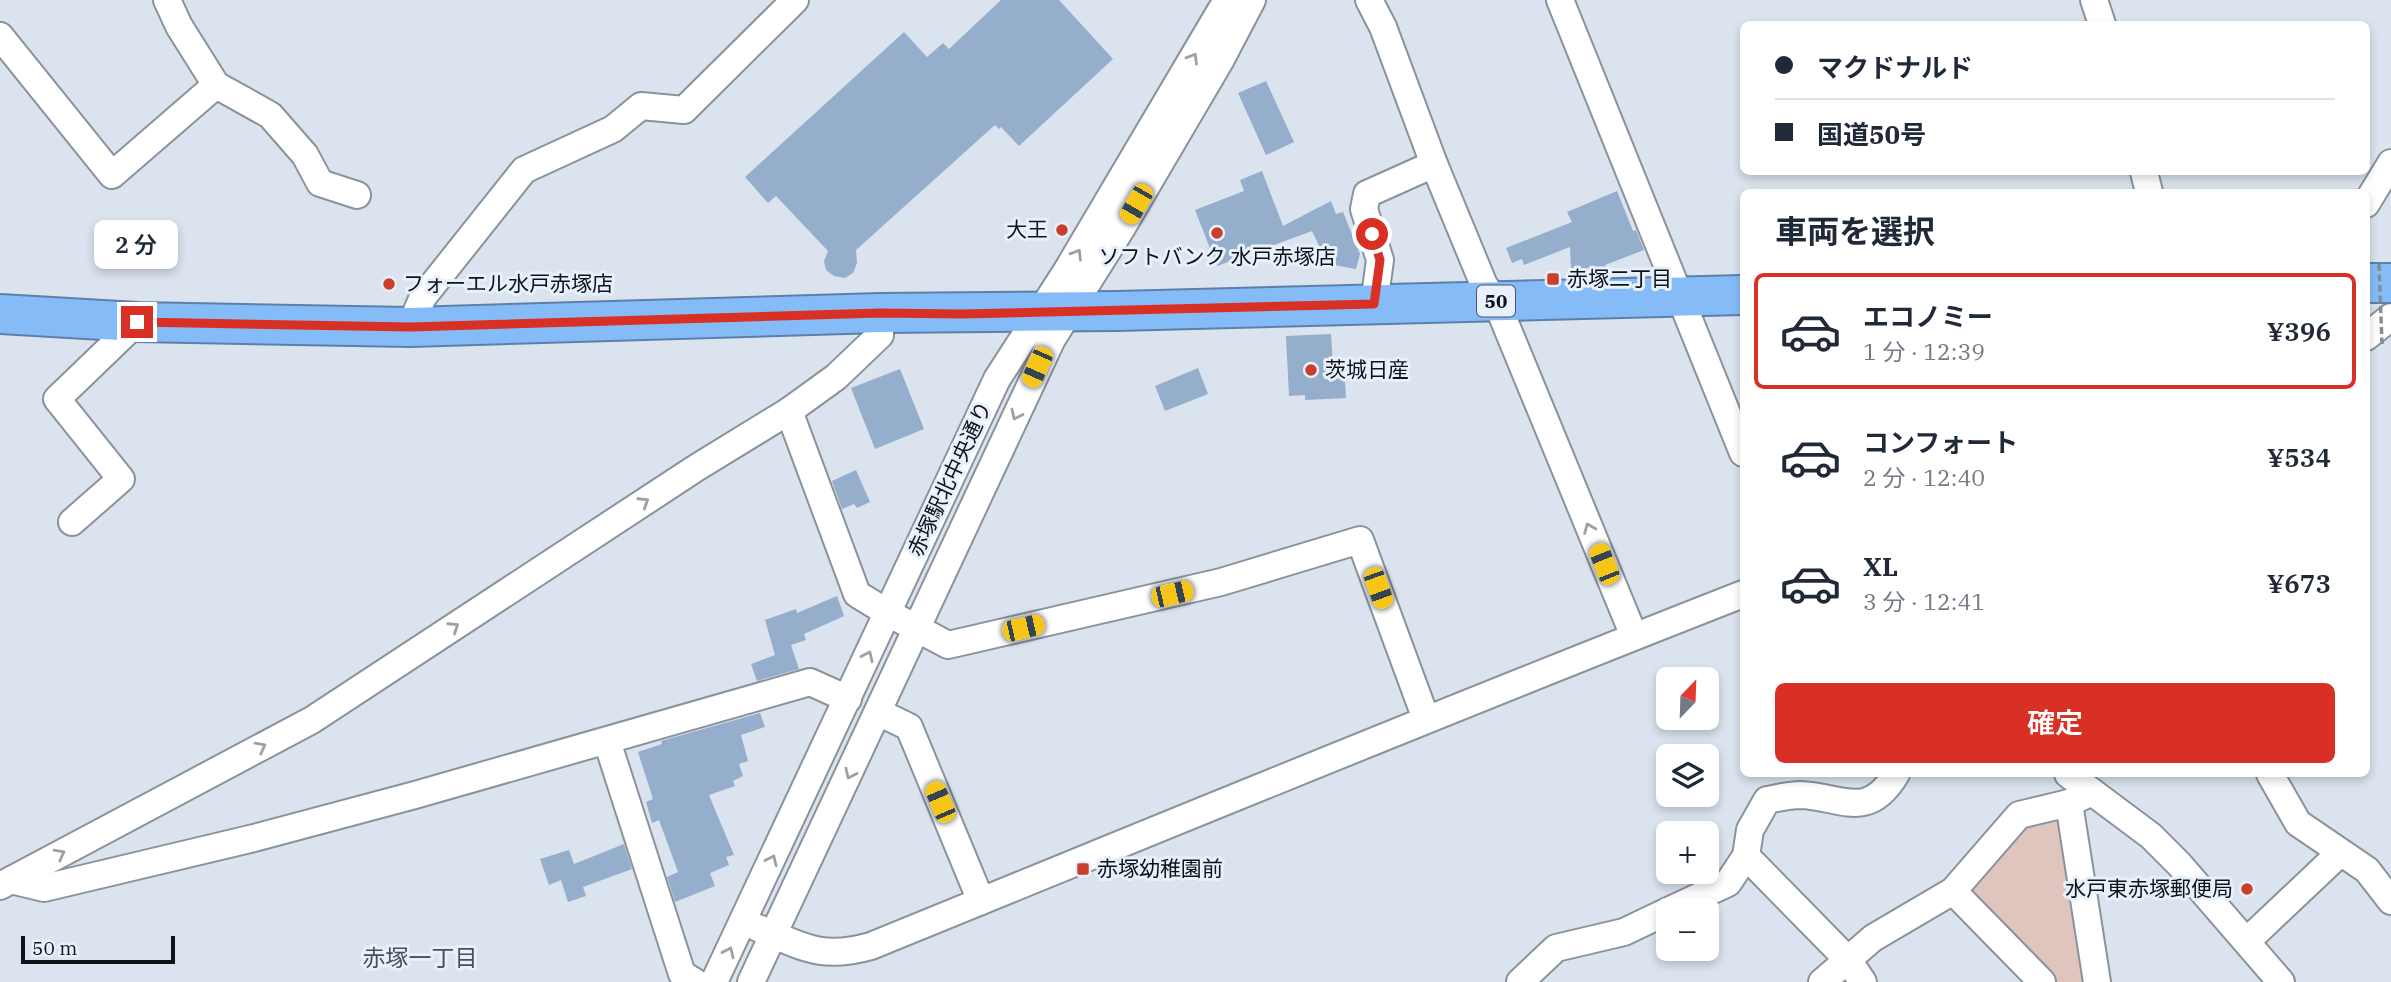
<!DOCTYPE html>
<html lang="ja">
<head>
<meta charset="utf-8">
<style>
	:root { --surface:#fff; --page:#f6f6f7; --text:#1f2937; --muted:#747a83; --line:#e0e1e3; --accent:#d93025 }
	body { margin:0; font-family:"IBM Plex Serif","Noto Sans JP",serif; background:var(--page); color:var(--text); height:100vh; display:flex; flex-direction:column; font-size:26px; white-space:nowrap }
	* { box-sizing:border-box; margin:0 }
	p { font-size:23px; color:var(--muted) }
	.icon { flex:none; width:38px; height:38px; fill:none; stroke:currentColor; stroke-width:2; stroke-linecap:round; stroke-linejoin:round }
	.map { position:relative; flex:1; overflow:hidden }
	.side { position:absolute; left:1740px; top:189px; width:630px; height:588px; display:flex; flex-direction:column; background:var(--surface); border-radius:10px; box-shadow:0 4px 10px #0003 }
	.side>* { flex:none }
	.banner { position:absolute; left:1740px; top:21px; width:630px; height:154px; border-radius:10px; box-shadow:0 4px 10px #0003; display:grid; align-content:center; height:154px; padding:0 35px; background:var(--surface) }
	.needle { width:46px; rotate:23deg }
	.controls { position:absolute; left:1656px; top:667px; display:grid; gap:14px }
	.controls a { display:grid; place-items:center; width:63px; height:63px; border-radius:10px; background:var(--surface); box-shadow:0 4px 10px #0003; font-size:35px }
	.scale { position:absolute; left:21px; bottom:18px; width:154px; box-sizing:border-box; padding-left:7px; border:4px solid #0f1216; border-top:0; font-size:19px; line-height:24px; white-space:nowrap; color:#0f1216; -webkit-text-stroke:5px #e7f1fb; paint-order:stroke }
	.end { position:absolute; width:32px; height:32px; margin:-16px; border:9px solid #d93025; background:#fff; box-shadow:0 0 0 4px #fff }
	.from { border-radius:50% }
	.bubble { position:absolute; height:49px; border-radius:10px; background:var(--surface); box-shadow:0 4px 10px #0003; font-size:23px; font-weight:600; line-height:49px; text-align:center }
	.car { position:absolute; width:21px; height:42px; margin:-21px -10px; border-radius:9px; box-shadow:0 0 5px 2px #0007; background:linear-gradient(#f5c518 24%,#345 0 40%,#f5c518 0 76%,#345 0 86%,#f5c518 0) }
	.banner b { display:flex; align-items:center; gap:24px; height:66px; font-size:26px }
	.banner b+b { border-top:2px solid var(--line) }
	.banner i { width:18px; height:18px; background:var(--text) }
	ul { padding:0; list-style:none }
	li { display:flex; align-items:center; gap:21px; height:116px; margin:0 14px 10px; padding:0 21px; border:4px solid transparent; border-radius:10px }
	li div { flex:1 }
	li b { display:block; font-size:26px }
	li em { font-style:normal; font-weight:600 }
	li.current { border-color:var(--accent) }
	li>.icon { width:63px; height:63px; stroke-width:1.5 }
	h2 { padding:0 35px; font-size:32px; line-height:84px }
	.action { display:flex; gap:14px; margin-top:auto; padding:14px 35px }
	.action a { flex:1; height:80px; border-radius:10px; background:var(--accent); color:#fff; font-size:28px; font-weight:600; line-height:80px; text-align:center }
	.map>svg:first-child { display:block }
</style>
</head>
<body>
<div class="map">
<svg width="2391" height="982" viewBox="0 0 2391 982">
	<rect width="100%" height="100%" fill="#dae3ee"/>
	<polygon fill="#e0c4be" points="2063,819 2090,982 2053,982 1965,887 2024,824"/>
	<g fill="#94aecb">
		<polygon points="1001,0 1059,0 1113,59 1019,146 1001,127 999,129 995,125 856,250 857,263 853,273 845,278 834,276 826,270 824,261 828,251 776,196 768,203 745,177 904,32 927,57 943,43 949,49"/>
		<polygon points="1266,81 1294,142 1266,155 1238,93"/>
		<polygon points="1262,171 1283,226 1331,201 1336,214 1343,212 1360,254 1356,269 1328,264 1312,231 1217,266 1195,210 1244,191 1240,180"/>
		<polygon points="1617,191 1633,231 1636,230 1644,250 1605,265 1606,268 1571,269 1570,247 1524,265 1522,259 1512,263 1506,248 1572,222 1567,212"/>
		<polygon points="1331,334 1333,367 1344,367 1346,398 1305,400 1305,395 1289,396 1286,336"/>
		<polygon points="1198,368 1208,394 1165,411 1155,386"/>
		<polygon points="900,369 924,429 875,449 851,388"/>
		<polygon points="856,470 870,502 857,508 854,504 842,509 832,481"/>
		<polygon points="837,596 844,616 804,634 806,640 791,645 799,669 757,681 751,664 775,655 765,620 796,609 797,613"/>
		<polygon points="760,713 765,727 741,735 748,761 739,764 743,776 733,781 735,786 709,795 734,855 726,857 729,865 710,873 715,886 675,902 667,877 678,872 659,820 652,823 646,802 653,799 638,752 662,744 661,741"/>
		<polygon points="624,844 632,869 583,887 586,896 568,902 561,880 549,885 540,859 569,850 574,864"/>
	</g>
	<g fill="none" stroke-linecap="round" stroke-linejoin="round">
		<g stroke="#8a939c" stroke-width="30">
			<g id="minor">
				<polyline points="167,0 179,26 216,85 270,115 305,155 320,183 357,195"/>
				<polyline points="1369,0 1383,27 1434,164 1484,285 1496,301 1634,636"/>
				<polyline points="1560,0 1743,453"/>
				<polyline points="2094,0 2102,24"/>
				<polyline points="0,36 112,175 216,85"/>
				<polyline points="2144,172 2149,192"/>
				<polyline points="2366,204 2391,163"/>
				<polyline points="1374,304 1380,260 1364,209 1367,194 1434,164"/>
				<polyline points="410,327 423,297 524,170 613,129 641,106 684,110 795,0"/>
				<polyline points="2366,337 2391,317"/>
				<polyline points="789,411 857,594 888,613 948,645 1221,582 1360,540 1426,719"/>
				<polyline points="72,522 121,479 57,399 137,322"/>
				<polyline points="878,712 909,727 981,901"/>
				<polyline points="607,741 682,974 695,982"/>
				<polyline points="2068,774 2151,836 2179,864 2281,982"/>
				<polyline points="2270,774 2298,823 2367,870 2391,901"/>
				<polyline points="2069,803 2097,982"/>
				<polyline points="1746,856 1848,960 1863,982"/>
				<polyline points="11,880 44,888 254,838 415,795 810,682 848,699"/>
				<polyline points="0,886 312,720 696,468 789,411 836,377 880,335 880,313"/>
				<polyline points="1953,891 2042,982"/>
				<path d="M1670,910L1728,883L1746,856L1750,830L1767,800C1778,798 1789,795 1800,795C1841,796 1867,822 1896,774"/>
				<path d="M758,928C803,947 821,960 871,946C1161,828 1451,708 1743,594"/>
				<polyline points="2247,941 2340,853"/>
				<polyline points="714,982 997,379 1066,272 1221,10 1229,0"/>
				<polyline points="751,982 1052,339 1123,226 1220,61 1252,0"/>
				<polyline points="1520,982 1556,948 1624,932 1668,911"/>
				<polyline points="1822,982 1873,938 1953,891 2019,815 2069,803 2092,792"/>
			</g>
		</g>
		<g stroke="#5c80a9" stroke-width="42">
			<g id="highway">
				<polyline points="2366,283 2391,283"/>
				<polyline points="0,314 137,322 410,327 880,313 1117,311 1743,295"/>
			</g>
		</g>
		<use href="#minor" stroke="#fff" stroke-width="26"/>
		<use href="#highway" stroke="#85bcf8" stroke-width="38"/>
		<polyline stroke="#858c94" stroke-width="3.5" stroke-dasharray="7 3.5" stroke-linecap="butt" points="2379,264 2382,344"/>
	</g>
	<defs><path id="oneway-chevron" d="M-2-3.5L2.5 0L-2 3.5" fill="none" stroke-width="1.6" stroke-linecap="round" stroke-linejoin="round" transform="scale(1.75)"/></defs>
	<g stroke="#9fa0a2">
		<use href="#oneway-chevron" transform="translate(1193 58) rotate(-59)"/>
		<use href="#oneway-chevron" transform="translate(1077 254) rotate(-59)"/>
		<use href="#oneway-chevron" transform="translate(1016 415) rotate(115)"/>
		<use href="#oneway-chevron" transform="translate(644 502) rotate(-33)"/>
		<use href="#oneway-chevron" transform="translate(1589 528) rotate(-112)"/>
		<use href="#oneway-chevron" transform="translate(454 627) rotate(-33)"/>
		<use href="#oneway-chevron" transform="translate(868 656) rotate(-65)"/>
		<use href="#oneway-chevron" transform="translate(261 747) rotate(-28)"/>
		<use href="#oneway-chevron" transform="translate(850 774) rotate(115)"/>
		<use href="#oneway-chevron" transform="translate(60 854) rotate(-28)"/>
		<use href="#oneway-chevron" transform="translate(772 860) rotate(-65)"/>
		<use href="#oneway-chevron" transform="translate(729 952) rotate(-65)"/>
	</g>
	<g fill="none" stroke-linecap="round" stroke-linejoin="round">
		<polyline stroke="#d93025" stroke-width="9" points="137,322 410,327 880,313 962,314 1374,304 1380,260 1372,234"/>
	</g>
	<g fill="#ca3e2b" stroke="#e7f1fb" stroke-width="2.5">
		<circle cx="1062" cy="230" r="7"/>
		<circle cx="1217" cy="233" r="7"/>
		<rect x="1546" y="272" width="14" height="14" rx="3.5"/>
		<circle cx="389" cy="284" r="7"/>
		<circle cx="1311" cy="370" r="7"/>
		<rect x="1076" y="862" width="14" height="14" rx="3.5"/>
		<circle cx="2247" cy="889" r="7"/>
	</g>
	<g text-anchor="middle" stroke-width="6" stroke-linejoin="round" paint-order="stroke">
		<rect fill="#e7f1fb" stroke="#50555b" stroke-width="2" x="1477" y="285.5" width="38" height="31" rx="5"/>
		<g font-size="19" font-weight="bold" fill="#0f1216">
			<text x="1496" y="308">50</text>
		</g>
		<g font-size="21" fill="#0f1216" stroke="#e7f1fb" text-anchor="start">
			<text x="1048" y="237" text-anchor="end">大王</text>
			<text x="1217" y="264" text-anchor="middle">ソフトバンク 水戸赤塚店</text>
			<text x="1567" y="286">赤塚二丁目</text>
			<text x="403" y="291">フォーエル水戸赤塚店</text>
			<text x="1325" y="377">茨城日産</text>
			<text x="1097" y="876">赤塚幼稚園前</text>
			<text x="2233" y="896" text-anchor="end">水戸東赤塚郵便局</text>
		</g>
		<g font-size="21" fill="#0f1216" stroke="#e7f1fb">
			<text transform="translate(950 479) rotate(-65)" y="7">赤塚駅北中央通り</text>
		</g>
		<g font-size="23" fill="#474f57" stroke="#e7f1fb">
			<text x="420" y="966">赤塚一丁目</text>
		</g>
	</g>
</svg>
<div class="controls">
<a><svg class="needle" viewBox="-14 -14 28 28"><path d="M0-13l5 13h-10z" fill="#e53935"/><path d="M0 13l5-13h-10z" fill="#747a83"/></svg></a>
<a><svg class="icon" aria-label="layers" viewBox="0 0 24 24"><path d="M12 4l9 5-9 5-9-5zM3 14l9 5 9-5"/></svg></a>
<a>+</a>
<a>−</a>
</div>
<div class="scale">50 m</div>
<i class="end from" style="left:1372px;top:234px"></i>
<i class="end" style="left:137px;top:322px"></i>
<div class="bubble" style="left:94px;top:220px;width:84px">2 分</div>
<i class="car" style="left:1136px;top:204px;rotate:210deg"></i>
<i class="car" style="left:1037px;top:367px;rotate:204deg"></i>
<i class="car" style="left:1604px;top:564px;rotate:338deg"></i>
<i class="car" style="left:1378px;top:588px;rotate:160deg"></i>
<i class="car" style="left:1172px;top:594px;rotate:77deg"></i>
<i class="car" style="left:1023px;top:628px;rotate:77deg"></i>
<i class="car" style="left:940px;top:802px;rotate:337deg"></i>
<div class="banner">
<b><i class="from"></i>マクドナルド</b>
<b><i></i>国道50号</b>
</div>
<section class="side">
<h2>車両を選択</h2>
<ul>
<li class="current"><svg class="icon" aria-label="car" viewBox="0 0 24 24"><path d="M5 17H2v-5l4-1 3-4h7l3 4 3 1v5h-3M9 17h6M6 11h13"/><circle cx="7" cy="17" r="2"/><circle cx="17" cy="17" r="2"/></svg><div><b>エコノミー</b><p>1 分 · 12:39</p></div><em>¥396</em></li>
<li><svg class="icon" aria-label="car" viewBox="0 0 24 24"><path d="M5 17H2v-5l4-1 3-4h7l3 4 3 1v5h-3M9 17h6M6 11h13"/><circle cx="7" cy="17" r="2"/><circle cx="17" cy="17" r="2"/></svg><div><b>コンフォート</b><p>2 分 · 12:40</p></div><em>¥534</em></li>
<li><svg class="icon" aria-label="car" viewBox="0 0 24 24"><path d="M5 17H2v-5l4-1 3-4h7l3 4 3 1v5h-3M9 17h6M6 11h13"/><circle cx="7" cy="17" r="2"/><circle cx="17" cy="17" r="2"/></svg><div><b>XL</b><p>3 分 · 12:41</p></div><em>¥673</em></li>
</ul>
<div class="action"><a>確定</a></div>
</section>
</div>
</body>
</html>
